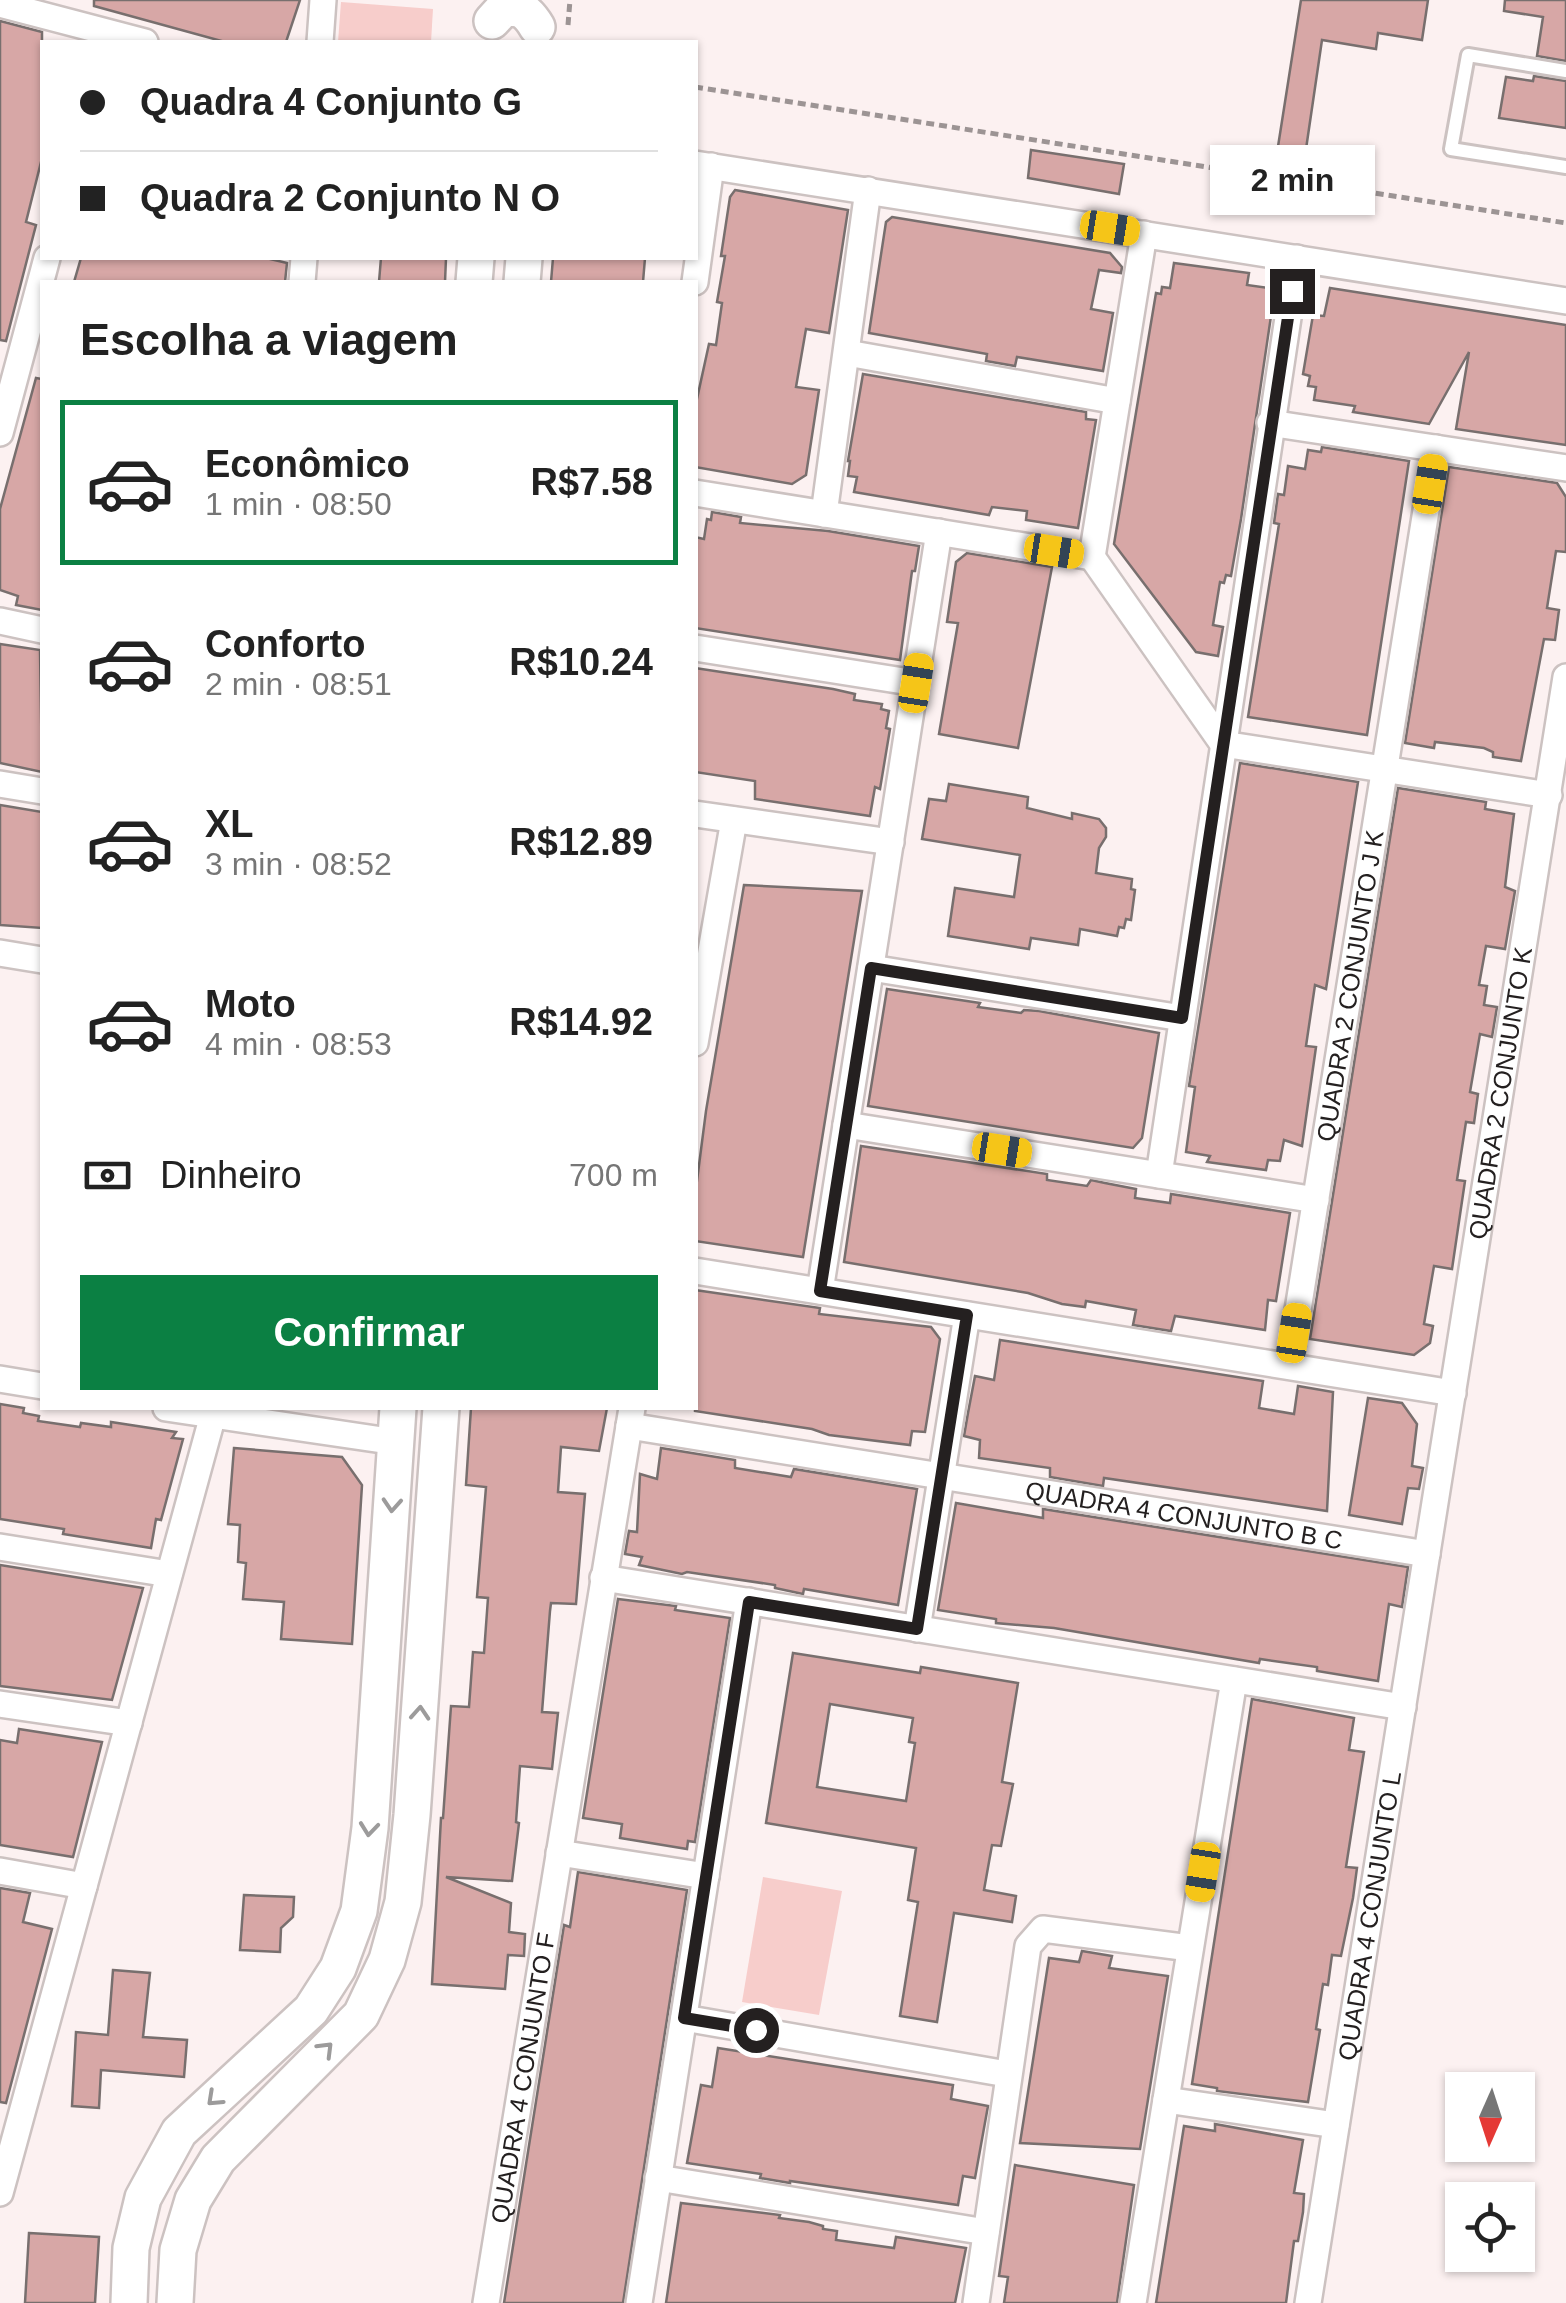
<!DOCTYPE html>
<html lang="pt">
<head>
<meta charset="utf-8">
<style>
	:root { --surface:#fff; --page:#f6f6f6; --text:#222; --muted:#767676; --line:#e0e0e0; --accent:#0b8043 }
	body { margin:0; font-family:Helvetica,sans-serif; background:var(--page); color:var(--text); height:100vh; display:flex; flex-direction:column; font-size:38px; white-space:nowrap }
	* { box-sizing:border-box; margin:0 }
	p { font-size:32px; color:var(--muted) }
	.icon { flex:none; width:55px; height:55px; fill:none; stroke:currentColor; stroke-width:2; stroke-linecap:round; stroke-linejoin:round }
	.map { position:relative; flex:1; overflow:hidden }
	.sheet { position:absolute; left:40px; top:280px; width:658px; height:1130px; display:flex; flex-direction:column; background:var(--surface); border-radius:0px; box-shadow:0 2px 8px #0004 }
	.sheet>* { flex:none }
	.guide { position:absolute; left:40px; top:40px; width:658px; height:220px; border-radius:0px; box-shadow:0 2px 8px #0004; display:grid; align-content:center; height:220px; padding:0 40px; background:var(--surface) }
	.needle { width:65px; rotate:183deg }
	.buttons { position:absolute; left:1445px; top:2072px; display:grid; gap:20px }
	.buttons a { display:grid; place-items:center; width:90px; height:90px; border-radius:0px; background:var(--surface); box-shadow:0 2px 8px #0004; font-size:50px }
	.end { position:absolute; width:45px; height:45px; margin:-22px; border:12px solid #242020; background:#fff; box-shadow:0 0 0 5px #fff }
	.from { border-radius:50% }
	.bubble { position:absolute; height:70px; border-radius:0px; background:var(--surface); box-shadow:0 2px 8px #0004; font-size:32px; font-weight:700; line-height:70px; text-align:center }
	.car { position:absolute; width:30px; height:60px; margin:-30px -15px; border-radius:12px; box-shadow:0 0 8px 2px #0007; background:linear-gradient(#f5c518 24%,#345 0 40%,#f5c518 0 76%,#345 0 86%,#f5c518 0) }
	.guide b { display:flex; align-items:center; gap:35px; height:95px; font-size:38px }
	.guide b+b { border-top:2px solid var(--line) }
	.guide i { width:25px; height:25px; background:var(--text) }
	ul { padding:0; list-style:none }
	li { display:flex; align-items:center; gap:30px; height:165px; margin:0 20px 15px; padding:0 20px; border:5px solid transparent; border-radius:0px }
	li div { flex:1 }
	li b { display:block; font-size:38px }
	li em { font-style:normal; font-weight:700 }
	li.on { border-color:var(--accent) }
	li>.icon { width:90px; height:90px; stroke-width:1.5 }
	h2 { padding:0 40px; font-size:45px; line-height:120px }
	.pay { display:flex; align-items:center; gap:25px; height:110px; padding:0 40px; font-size:38px }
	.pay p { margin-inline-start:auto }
	.button { display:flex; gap:20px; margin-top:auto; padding:20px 40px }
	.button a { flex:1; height:115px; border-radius:0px; background:var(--accent); color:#fff; font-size:40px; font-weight:700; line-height:115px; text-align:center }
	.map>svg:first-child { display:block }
</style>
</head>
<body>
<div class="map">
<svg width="1566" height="2303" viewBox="0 0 1566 2303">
	<rect width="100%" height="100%" fill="#fcf1f1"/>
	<g fill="#f7cdcb">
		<polygon points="341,2 433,9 431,42 338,42"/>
		<polygon points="763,1877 842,1891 819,2015 742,2002"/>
	</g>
	<g fill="#d7a7a6" stroke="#786f6e" stroke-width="2.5" fill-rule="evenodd">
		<polygon points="94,0 300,0 286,42 225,42 94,6"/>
		<polygon points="1301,0 1428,0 1422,40 1378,33 1376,49 1322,40 1306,149 1367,156 1362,187 1274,172"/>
		<polygon points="1505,0 1566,0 1566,61 1537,56 1543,17 1504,11"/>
		<polygon points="0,21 42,32 42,158 26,222 36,225 6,341 0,340"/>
		<polygon points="1534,76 1566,81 1566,128 1499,118 1506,77 1533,81"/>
		<polygon points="1031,150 1124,164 1119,194 1028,178"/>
		<polygon points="735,190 848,210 829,333 806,329 796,387 819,390 806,475 792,484 695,467 695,408 709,344 716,345 722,303 717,302 725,256 721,256 730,197"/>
		<polygon points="892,217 1110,253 1122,267 1121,273 1099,270 1091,309 1113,313 1103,371 1017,357 1015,366 986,361 987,354 869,333 886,222"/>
		<polygon points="81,258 266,258 287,263 285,282 74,282"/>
		<polygon points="381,258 446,258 445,282 379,282"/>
		<polygon points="553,258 645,258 643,282 551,282"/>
		<polygon points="1174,263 1249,273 1247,285 1275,289 1241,519 1231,576 1226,575 1224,583 1220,582 1213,625 1223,627 1218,656 1196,652 1114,544 1156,293 1161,294 1162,287 1170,288"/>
		<polygon points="1330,288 1566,325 1566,445 1456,429 1469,352 1429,424 1353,412 1355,406 1314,400 1316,387 1308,386 1310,376 1303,374 1313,315 1324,316"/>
		<polygon points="863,374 1086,412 1086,419 1096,420 1078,528 1026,520 1027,511 992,507 989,515 854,492 857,477 848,476 850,461 848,461"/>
		<polygon points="36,378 42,379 42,610 16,605 18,596 0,590 0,509"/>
		<polygon points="1322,447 1409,461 1367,735 1248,717 1279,524 1274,523 1278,494 1284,495 1288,466 1305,469 1308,450 1321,452"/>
		<polygon points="1449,467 1557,483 1566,497 1566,552 1556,551 1547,608 1559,610 1555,640 1544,639 1521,761 1493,757 1493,752 1484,748 1435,742 1434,748 1405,743"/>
		<polygon points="712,512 741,517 740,523 828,531 919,546 915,571 912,571 900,660 695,628 695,537 704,539 707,519 711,520"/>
		<polygon points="967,553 1052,567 1018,748 939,734 958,623 947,622 956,562"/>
		<polygon points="0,644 40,650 42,772 0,763"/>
		<polygon points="695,668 833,689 855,694 854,700 882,704 881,709 889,711 886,728 890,729 880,789 875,787 870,816 755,799 755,781 695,772"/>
		<polygon points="1240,763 1358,782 1326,989 1315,985 1306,1046 1316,1047 1302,1146 1284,1140 1280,1161 1268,1160 1266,1170 1207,1162 1210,1156 1186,1152 1195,1087 1189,1086"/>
		<polygon points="949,784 1028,797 1027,808 1072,819 1072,813 1099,819 1106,828 1106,837 1099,848 1096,873 1132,879 1131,889 1135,890 1131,920 1126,919 1124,928 1119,927 1117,936 1080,929 1078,945 1031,938 1029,949 948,936 955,888 1014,897 1020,855 922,839 929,799 946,801"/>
		<polygon points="1398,788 1486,802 1485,809 1514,814 1505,887 1515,891 1505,949 1486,946 1479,985 1487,986 1484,1005 1497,1007 1492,1037 1480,1034 1470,1092 1478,1094 1474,1123 1466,1122 1457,1180 1465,1181 1452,1269 1434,1266 1424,1324 1433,1326 1430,1343 1414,1355 1310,1339"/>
		<polygon points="0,805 42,812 42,928 0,925"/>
		<polygon points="744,885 862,891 803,1257 695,1241 695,1196 706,1111"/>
		<polygon points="887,989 980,1003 978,1007 1021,1013 1024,1010 1039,1011 1159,1033 1142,1138 1133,1148 868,1106"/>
		<polygon points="861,1146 1047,1174 1047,1180 1087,1186 1091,1180 1105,1183 1136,1189 1135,1198 1170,1203 1171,1194 1290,1213 1276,1301 1268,1300 1265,1330 1175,1316 1171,1331 1133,1325 1136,1310 1086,1301 1085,1307 1062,1304 1028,1293 844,1262"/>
		<polygon points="695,1290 820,1308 819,1314 931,1327 940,1339 925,1432 912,1431 910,1445 829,1435 812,1429 695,1411"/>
		<polygon points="1000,1340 1263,1381 1259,1408 1294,1414 1298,1386 1333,1392 1327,1511 1104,1478 1103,1486 1050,1477 1050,1468 979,1458 980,1440 964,1436 968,1413 975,1376 994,1380"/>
		<polygon points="1368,1398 1402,1403 1417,1424 1412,1466 1423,1468 1419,1489 1408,1488 1402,1524 1349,1515"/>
		<polygon points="0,1404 24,1408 23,1413 39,1416 38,1421 80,1427 81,1423 111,1427 111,1422 176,1432 172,1438 183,1439 161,1520 156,1519 151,1548 63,1534 64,1529 0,1519"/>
		<polygon points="471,1408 607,1408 599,1451 561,1447 558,1492 585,1494 576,1604 551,1603 550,1611 542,1712 558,1713 552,1769 520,1766 516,1822 519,1823 512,1881 446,1877 511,1903 509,1932 525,1934 524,1956 508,1955 505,1989 432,1984 441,1818 443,1818 451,1706 469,1707 473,1652 484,1653 488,1598 477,1597 486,1487 466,1485"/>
		<polygon points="234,1448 342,1457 362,1485 352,1644 281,1639 284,1602 243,1599 246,1563 238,1562 240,1525 228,1524"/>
		<polygon points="661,1448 735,1460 735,1468 791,1477 794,1469 917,1489 898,1605 804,1589 803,1594 775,1588 775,1585 687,1572 682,1574 639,1565 642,1557 625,1554 629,1531 637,1532 640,1474 657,1479"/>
		<polygon points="956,1503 1043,1518 1043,1509 1408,1567 1402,1607 1389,1604 1378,1681 1317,1671 1317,1667 1260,1659 1259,1663 1054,1628 996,1623 996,1619 938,1610"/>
		<polygon points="0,1565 143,1588 112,1700 0,1686"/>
		<polygon points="618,1599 676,1606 675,1610 730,1618 695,1842 688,1841 687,1849 620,1838 622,1824 583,1818"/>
		<path d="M793,1653L920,1673L921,1667L1018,1683L1002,1782L1013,1784L1001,1846L992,1845L984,1890L1016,1896L1012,1922L954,1913L937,2022L900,2016L918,1902L908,1900L916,1848L766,1823ZM830,1704L913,1718L909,1742L915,1743L906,1801L817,1787Z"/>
		<polygon points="1252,1699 1354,1718 1349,1750 1364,1752 1346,1867 1357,1868 1353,1898 1341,1956 1332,1955 1328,1985 1323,1984 1316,2029 1320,2030 1308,2102 1217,2091 1217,2088 1192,2084"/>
		<polygon points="19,1729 102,1742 73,1857 0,1845 0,1740 17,1743"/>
		<polygon points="578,1872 687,1890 623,2303 504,2303 564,1925 570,1927"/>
		<polygon points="0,1888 30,1893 23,1922 52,1929 6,2103 0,2102"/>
		<polygon points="244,1895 294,1897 293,1917 281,1928 280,1952 240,1950"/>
		<polygon points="1082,1951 1112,1956 1109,1968 1168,1976 1140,2149 1020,2143 1049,1958 1079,1962"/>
		<polygon points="113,1970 150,1973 143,2037 187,2040 184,2077 101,2070 99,2108 72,2106 76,2032 108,2035"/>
		<polygon points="718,2048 953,2085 951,2099 988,2106 975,2178 963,2176 958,2205 790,2181 790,2183 760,2178 761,2174 687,2163 701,2085 712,2087"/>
		<polygon points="1215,2124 1303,2140 1294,2193 1304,2194 1303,2212 1298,2241 1294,2241 1286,2303 1156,2303 1184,2126 1215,2131"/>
		<polygon points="1015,2165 1134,2185 1117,2303 1004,2303 1008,2277 999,2276"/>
		<polygon points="681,2203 780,2215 779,2218 809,2222 823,2226 823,2229 837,2231 836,2240 894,2248 896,2237 966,2248 955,2303 666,2303"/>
		<polygon points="29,2233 99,2237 95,2303 25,2303"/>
	</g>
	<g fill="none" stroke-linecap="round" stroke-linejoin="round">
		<g stroke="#ccc2c1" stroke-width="18">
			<polyline id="lane" points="1566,71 1468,55 1451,149 1566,167"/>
		</g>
		<g stroke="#ccc2c1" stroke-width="30">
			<g id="street">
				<polyline points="0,4 145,42"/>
				<polyline points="320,42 323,0"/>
				<polyline points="695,164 1566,301"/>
				<polyline points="302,282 304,258"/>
				<polyline points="695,282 711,166"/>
				<polyline points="847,353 1117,401"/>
				<polyline points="1270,423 1566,468"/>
				<polyline points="0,433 47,258"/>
				<polyline points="695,493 1092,557"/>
				<polyline points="824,514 868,190"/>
				<polyline points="1092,557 1144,234"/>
				<polyline points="1092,557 1223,744"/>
				<polyline points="0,621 42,630"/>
				<polyline points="695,648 916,683"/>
				<polyline points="1223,744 1549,795"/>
				<polyline points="0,784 42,791"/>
				<polyline points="695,814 891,842"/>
				<polyline points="0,953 42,960"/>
				<polyline points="871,968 1182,1018"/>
				<polyline points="695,1043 734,820"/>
				<polyline points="846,1125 1316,1200"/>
				<polyline points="1159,1175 1297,258"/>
				<polyline points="695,1271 1453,1393"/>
				<polyline points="820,1291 939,532"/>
				<path id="s1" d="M1289,1366L1436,448"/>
				<polyline points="0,1379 42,1386"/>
				<polyline points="166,1408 396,1442"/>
				<path id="s2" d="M629,1426L1427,1554"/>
				<polyline points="0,1547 169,1574"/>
				<polyline points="603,1578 1403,1707"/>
				<polyline points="917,1629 967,1315"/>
				<polyline points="0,1704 129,1723"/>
				<polyline points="559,1853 706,1876"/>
				<polyline points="0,1871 84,1886"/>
				<polyline points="684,2018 1007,2074"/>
				<polyline points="1166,2100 1336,2125"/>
				<polyline points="658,2178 986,2232"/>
				<polyline points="0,2193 213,1415"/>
				<path id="s3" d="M486,2303L632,1408"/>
				<polyline points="639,2303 749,1601"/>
				<polyline points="976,2303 1028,1946 1043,1929 1190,1948"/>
				<polyline points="1133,2303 1234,1680"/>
				<path id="s4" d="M1308,2303L1566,677"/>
			</g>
		</g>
		<g stroke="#ccc2c1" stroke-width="40">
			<g id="secondary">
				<path d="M492,21L503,9C521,6 528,12 537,27"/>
				<polyline points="474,282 476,258"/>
				<polyline points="522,282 524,258"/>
				<polyline points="129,2303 131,2248 143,2198 179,2132 311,2010 338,1968 359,1911 370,1828 398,1408"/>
				<polyline points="175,2303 178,2250 193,2200 218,2159 361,2015 387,1960 403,1902 412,1815 441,1408"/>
			</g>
		</g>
		<g stroke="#9c9494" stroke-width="5" stroke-dasharray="8 5" stroke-linecap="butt">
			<polyline points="568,25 570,0"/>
			<polyline points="695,87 1566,223"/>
		</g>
		<use href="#lane" stroke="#fff" stroke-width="12"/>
		<use href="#street" stroke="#fff" stroke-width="25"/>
		<use href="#secondary" stroke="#fff" stroke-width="35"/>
	</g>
	<defs><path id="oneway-chevron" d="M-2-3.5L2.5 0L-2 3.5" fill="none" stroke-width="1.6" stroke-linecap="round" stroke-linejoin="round" transform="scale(2.5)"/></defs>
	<g stroke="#9c9b9b">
		<use href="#oneway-chevron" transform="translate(392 1505) rotate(94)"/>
		<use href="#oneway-chevron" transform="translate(420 1713) rotate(-86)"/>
		<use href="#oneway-chevron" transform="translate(369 1829) rotate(96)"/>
		<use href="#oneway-chevron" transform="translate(326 2049) rotate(-45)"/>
		<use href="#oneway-chevron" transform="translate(214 2099) rotate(137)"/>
	</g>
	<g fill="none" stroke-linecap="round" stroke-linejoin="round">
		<polyline stroke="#242020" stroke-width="12" points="756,2030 684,2018 749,1602 917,1629 967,1315 820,1291 871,968 1182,1018 1292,291"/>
	</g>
	<g text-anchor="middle" stroke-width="10" stroke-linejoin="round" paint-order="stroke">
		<g font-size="25" fill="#242020" stroke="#fff">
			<text dy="9" stroke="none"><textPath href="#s1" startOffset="385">QUADRA 2 CONJUNTO J K</textPath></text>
			<text dy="9" stroke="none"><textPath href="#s4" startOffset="1225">QUADRA 2 CONJUNTO K</textPath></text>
			<text dy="9" stroke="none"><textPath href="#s2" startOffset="562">QUADRA 4 CONJUNTO B C</textPath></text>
			<text dy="9" stroke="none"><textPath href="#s4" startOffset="392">QUADRA 4 CONJUNTO L</textPath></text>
			<text dy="9" stroke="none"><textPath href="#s3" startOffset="228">QUADRA 4 CONJUNTO F</textPath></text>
		</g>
	</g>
</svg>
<div class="buttons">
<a><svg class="needle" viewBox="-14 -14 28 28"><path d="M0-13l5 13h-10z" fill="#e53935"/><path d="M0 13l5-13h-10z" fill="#767676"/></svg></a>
<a><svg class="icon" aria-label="locate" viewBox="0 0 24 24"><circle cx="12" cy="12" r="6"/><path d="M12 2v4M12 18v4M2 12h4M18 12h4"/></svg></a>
</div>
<i class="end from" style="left:756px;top:2030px"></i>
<i class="end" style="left:1292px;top:291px"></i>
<div class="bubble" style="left:1210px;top:145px;width:165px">2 min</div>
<i class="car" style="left:1110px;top:228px;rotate:99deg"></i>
<i class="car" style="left:1430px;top:484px;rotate:9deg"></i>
<i class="car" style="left:1054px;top:551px;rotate:99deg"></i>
<i class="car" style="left:916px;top:683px;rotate:9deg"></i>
<i class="car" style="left:1002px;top:1150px;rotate:99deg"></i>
<i class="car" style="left:1294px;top:1333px;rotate:9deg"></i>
<i class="car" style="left:1203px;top:1872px;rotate:189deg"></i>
<div class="guide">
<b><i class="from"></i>Quadra 4 Conjunto G</b>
<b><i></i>Quadra 2 Conjunto N O</b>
</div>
<section class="sheet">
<h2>Escolha a viagem</h2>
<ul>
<li class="on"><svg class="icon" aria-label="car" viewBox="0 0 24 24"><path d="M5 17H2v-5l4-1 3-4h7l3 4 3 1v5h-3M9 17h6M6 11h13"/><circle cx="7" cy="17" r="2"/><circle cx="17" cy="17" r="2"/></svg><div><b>Econômico</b><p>1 min · 08:50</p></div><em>R$7.58</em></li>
<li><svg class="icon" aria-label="car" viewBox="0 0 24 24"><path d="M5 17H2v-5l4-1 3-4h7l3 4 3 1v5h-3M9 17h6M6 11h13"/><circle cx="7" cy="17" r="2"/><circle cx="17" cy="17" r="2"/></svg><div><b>Conforto</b><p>2 min · 08:51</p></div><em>R$10.24</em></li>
<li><svg class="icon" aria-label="car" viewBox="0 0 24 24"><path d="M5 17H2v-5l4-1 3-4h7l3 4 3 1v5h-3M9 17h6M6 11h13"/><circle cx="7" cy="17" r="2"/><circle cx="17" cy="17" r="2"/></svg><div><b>XL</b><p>3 min · 08:52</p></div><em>R$12.89</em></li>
<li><svg class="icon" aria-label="car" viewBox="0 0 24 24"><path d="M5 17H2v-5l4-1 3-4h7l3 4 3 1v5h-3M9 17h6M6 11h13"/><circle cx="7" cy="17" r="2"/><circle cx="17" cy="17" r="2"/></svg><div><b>Moto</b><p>4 min · 08:53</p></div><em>R$14.92</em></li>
</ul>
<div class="pay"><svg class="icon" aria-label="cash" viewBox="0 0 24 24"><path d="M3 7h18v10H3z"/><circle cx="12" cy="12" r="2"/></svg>Dinheiro<p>700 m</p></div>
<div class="button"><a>Confirmar</a></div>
</section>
</div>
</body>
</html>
